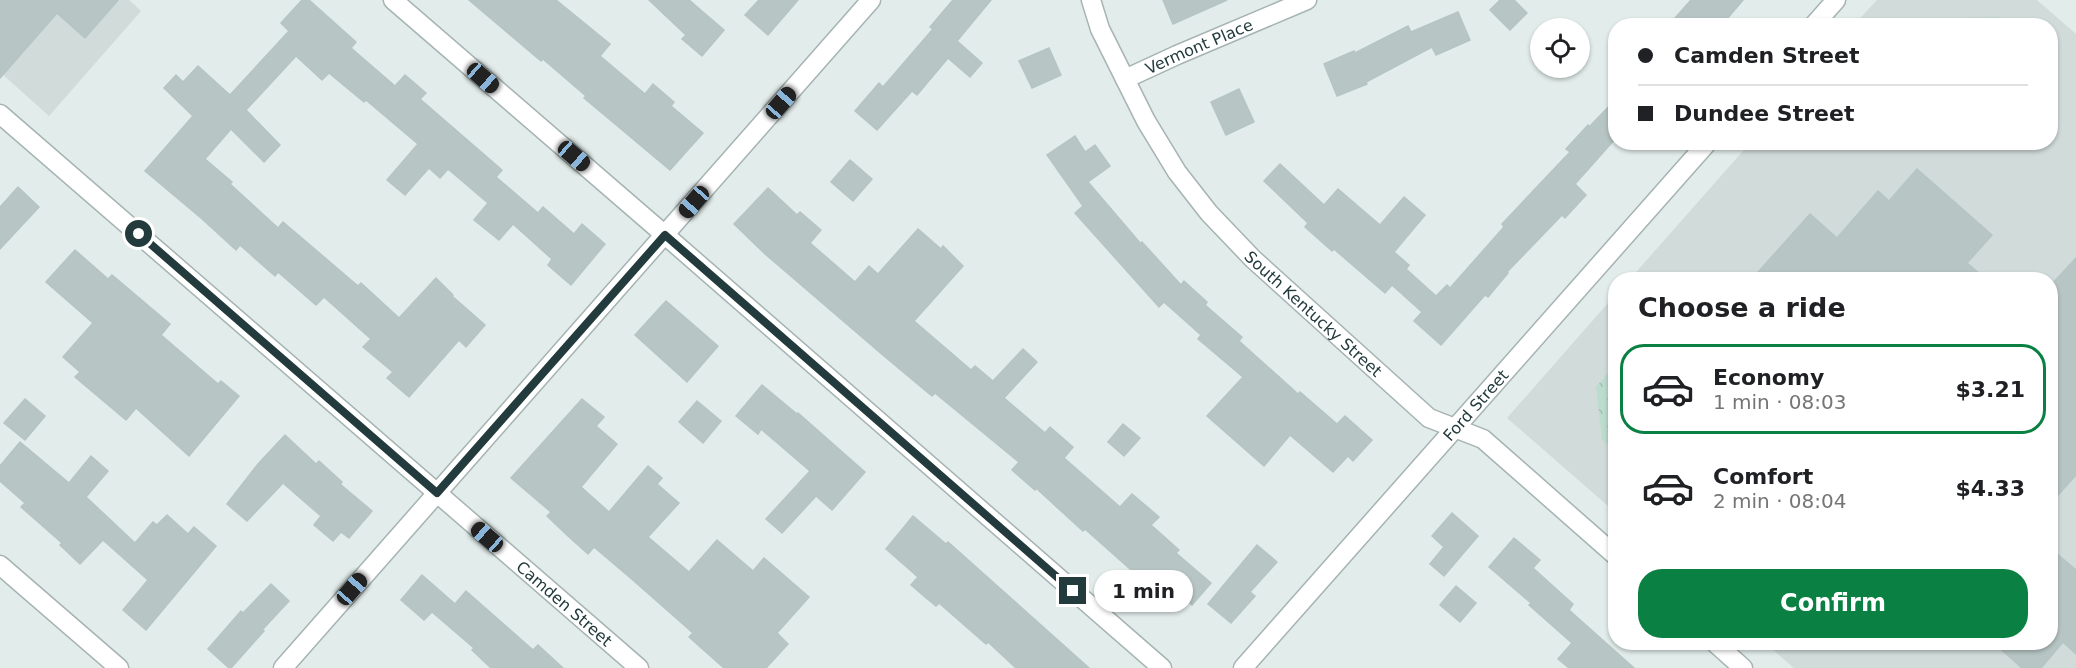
<!DOCTYPE html>
<html lang="en">
<head>
<meta charset="utf-8">
<style>
	:root { --surface:#fff; --page:#f6f6f6; --text:#202124; --muted:#757577; --line:#e0e0e0; --accent:#0b8043 }
	body { margin:0; font-family:"DejaVu Sans",sans-serif; background:var(--page); color:var(--text); height:100vh; display:flex; flex-direction:column; font-size:22px; white-space:nowrap }
	* { box-sizing:border-box; margin:0 }
	p { font-size:20px; color:var(--muted) }
	.icon { flex:none; width:33px; height:33px; fill:none; stroke:currentColor; stroke-width:2; stroke-linecap:round; stroke-linejoin:round }
	.map { position:relative; flex:1; overflow:hidden }
	.side { position:absolute; left:1608px; top:272px; width:450px; height:378px; display:flex; flex-direction:column; background:var(--surface); border-radius:24px; box-shadow:0 2px 4px #0004 }
	.side>* { flex:none }
	.hud { position:absolute; left:1608px; top:18px; width:450px; height:132px; border-radius:24px; box-shadow:0 2px 4px #0004; display:grid; align-content:center; height:132px; padding:0 30px; background:var(--surface) }
	.tools { position:absolute; left:1530px; top:18px; display:grid; gap:12px }
	.tools a { display:grid; place-items:center; width:60px; height:60px; border-radius:50%; background:var(--surface); box-shadow:0 2px 4px #0004; font-size:30px }
	.end { position:absolute; width:27px; height:27px; margin:-14px; border:8px solid #233b3c; background:#fff; box-shadow:0 0 0 3px #fff }
	.from { border-radius:50% }
	.bubble { position:absolute; height:42px; border-radius:21px; background:var(--surface); box-shadow:0 2px 4px #0004; font-size:20px; font-weight:700; line-height:42px; text-align:center }
	.car { position:absolute; width:18px; height:36px; margin:-18px -9px; border-radius:8px; box-shadow:0 0 4px 2px #0007; background:linear-gradient(#222 24%,#8ab4d8 0 40%,#222 0 76%,#8ab4d8 0 86%,#222 0) }
	.hud b { display:flex; align-items:center; gap:21px; height:57px; font-size:22px }
	.hud b+b { border-top:2px solid var(--line) }
	.hud i { width:15px; height:15px; background:var(--text) }
	ul { padding:0; list-style:none }
	li { display:flex; align-items:center; gap:18px; height:90px; margin:0 12px 9px; padding:0 18px; border:3px solid transparent; border-radius:24px }
	li div { flex:1 }
	li b { display:block; font-size:22px }
	li em { font-style:normal; font-weight:700 }
	li.selected { border-color:var(--accent) }
	li>.icon { width:54px; height:54px; stroke-width:1.5 }
	h2 { padding:0 30px; font-size:27px; line-height:72px }
	.button { display:flex; gap:12px; margin-top:auto; padding:12px 30px }
	.button a { flex:1; height:69px; border-radius:24px; background:var(--accent); color:#fff; font-size:24px; font-weight:700; line-height:69px; text-align:center }
	.map>svg:first-child { display:block }
</style>
</head>
<body>
<div class="map">
<svg width="2076" height="668" viewBox="0 0 2076 668">
	<defs>
		<pattern id="park-crowns" width="20" height="18" patternUnits="userSpaceOnUse" patternTransform="scale(1.5)"><rect width="20" height="18" fill="#bcdcce"/><path d="M2 6a3 3 0 1 1 6 0M12 15a3 3 0 1 1 6 0" fill="none" stroke="#a1beb2"/></pattern>
	</defs>
	<rect width="100%" height="100%" fill="#e2ecea"/>
	<g fill="#d0dbda">
		<polygon points="0,0 129,0 141,11 49,116 0,72"/>
		<polygon points="1877,0 2037,0 2076,34 2076,668 1794,668 1764,642 2050,642 2050,279 1630,279 1750,143 2050,142 2050,26 1854,25"/>
		<polygon points="1615,295 1615,512 1507,418"/>
	</g>
	<g fill="url(#park-crowns)">
		<polygon points="1998,17 2007,25 1905,25 1910,20"/>
		<polygon points="1615,365 1615,451 1602,439 1596,387"/>
	</g>
	<g fill="#b7c6c4" stroke="#b5c5c3" stroke-width="1.5">
		<polygon points="0,0 118,0 85,38 57,13 0,78"/>
		<polygon points="302,0 309,0 356,42 351,48 395,86 405,75 426,93 420,99 502,170 496,177 538,213 543,207 574,234 582,224 605,244 571,285 548,265 552,259 513,224 499,240 474,220 488,203 448,169 440,178 429,168 405,195 387,180 418,144 366,100 364,102 329,73 322,80 296,56 246,110 280,145 264,162 231,129 205,159 232,182 230,184 278,228 283,222 358,286 361,283 399,318 436,278 453,295 452,296 485,325 466,347 459,340 409,397 387,378 393,372 363,347 371,339 324,297 316,305 278,272 275,276 240,245 236,250 201,218 145,171 193,116 164,88 176,75 183,82 198,66 230,95 289,31 281,23"/>
		<polygon points="469,0 556,0 610,44 600,56 645,94 653,84 674,102 671,106 703,133 670,170 584,98 586,96 543,59 541,61"/>
		<polygon points="649,0 689,0 724,30 702,56 682,39 686,35"/>
		<polygon points="759,0 798,0 768,35 745,15"/>
		<polygon points="953,0 991,0 957,41 982,63 970,77 948,58 917,95 912,91 877,130 855,111 879,83 883,87 933,29 930,27"/>
		<polygon points="1163,0 1227,0 1173,24"/>
		<polygon points="1500,0 1514,0 1527,13 1510,30 1490,10"/>
		<polygon points="1691,0 1743,0 1721,26 1668,26"/>
		<polygon points="1458,12 1470,40 1436,55 1432,47 1366,82 1367,84 1337,96 1324,64 1354,51 1355,53 1408,26 1411,32"/>
		<polygon points="1049,48 1061,75 1032,88 1019,61"/>
		<polygon points="1239,89 1254,122 1226,135 1211,102"/>
		<polygon points="1616,99 1616,138 1575,184 1586,195 1565,218 1562,215 1507,272 1508,273 1488,297 1485,295 1441,345 1414,321 1422,312 1392,285 1385,293 1334,249 1332,251 1305,227 1308,223 1264,181 1280,164 1324,205 1338,189 1380,225 1404,197 1425,215 1394,252 1409,265 1406,269 1436,296 1447,285 1450,288 1504,227 1502,224 1570,152 1566,149 1588,125 1589,127"/>
		<polygon points="1075,136 1085,152 1095,145 1110,166 1088,182 1141,244 1142,242 1181,285 1184,281 1207,302 1205,305 1242,337 1239,341 1298,394 1300,392 1337,424 1345,416 1372,440 1353,461 1348,456 1333,472 1290,435 1264,466 1207,416 1243,377 1198,339 1201,335 1164,302 1159,307 1075,213 1083,206 1047,155"/>
		<polygon points="850,160 872,179 853,201 831,182"/>
		<polygon points="1917,169 1992,235 1967,263 1986,279 1752,279 1810,214 1837,238 1878,191 1889,201"/>
		<polygon points="18,187 39,207 0,249 0,207"/>
		<polygon points="768,188 797,215 800,212 821,230 810,243 855,282 869,266 878,274 918,229 941,249 943,246 963,266 914,321 971,370 975,366 993,381 1023,349 1037,362 1004,398 1045,433 1050,427 1073,447 1064,458 1120,507 1132,494 1159,517 1151,525 1179,550 1176,553 1211,583 1192,605 1157,575 1148,585 1085,529 1083,531 1036,488 1035,490 1012,470 1019,462 935,393 932,396 884,356 764,253 734,224"/>
		<polygon points="75,250 108,279 112,275 170,324 161,335 218,384 221,381 239,396 189,456 136,408 126,420 75,377 80,372 63,357 93,323 46,282"/>
		<polygon points="2076,258 2076,475 2050,504 2050,286"/>
		<polygon points="666,301 718,346 687,382 635,335"/>
		<polygon points="762,385 797,414 798,413 865,472 832,510 816,496 782,533 766,519 810,471 761,429 758,434 736,416"/>
		<polygon points="25,399 45,416 25,440 4,423"/>
		<polygon points="582,399 604,417 596,426 617,444 581,487 609,512 648,466 662,478 657,484 679,503 648,537 689,572 717,540 753,571 764,558 809,597 777,633 788,644 766,668 724,668 689,637 693,633 634,581 594,547 588,554 568,536 547,516 551,512 511,478"/>
		<polygon points="697,401 721,421 703,443 679,422"/>
		<polygon points="1123,424 1140,438 1124,456 1108,442"/>
		<polygon points="285,435 316,464 319,461 342,482 340,484 372,511 349,538 341,532 333,541 314,525 321,516 283,483 247,521 227,504 258,464"/>
		<polygon points="20,442 69,483 91,456 108,471 86,497 135,543 153,522 157,525 167,515 188,534 194,527 216,546 146,630 123,610 148,580 103,540 80,564 60,545 62,543 21,507 25,503 0,481 0,466"/>
		<polygon points="1452,513 1478,536 1444,576 1430,564 1444,547 1432,536"/>
		<polygon points="913,516 946,544 948,542 1089,668 1016,668 988,642 986,644 939,603 936,606 925,597 911,585 918,577 886,549"/>
		<polygon points="1514,538 1540,560 1533,568 1573,604 1569,610 1634,668 1569,668 1558,659 1572,643 1529,605 1531,603 1489,567"/>
		<polygon points="1257,545 1277,562 1250,592 1255,596 1231,623 1208,604"/>
		<polygon points="2050,548 2076,570 2076,654 2063,642 2041,668 2022,668 1993,642 2050,642"/>
		<polygon points="422,575 455,604 466,591 533,650 538,645 563,668 491,668 472,650 474,648 432,612 424,620 401,600"/>
		<polygon points="271,584 289,601 262,630 264,631 231,668 229,668 208,649 241,611 243,613"/>
		<polygon points="1456,586 1476,603 1460,622 1440,605"/>
	</g>
	<g fill="none" stroke-linecap="round" stroke-linejoin="round">
		<g stroke="#a5b3b2" stroke-width="21">
			<g id="minor">
				<polyline points="393,0 665,235 1162,668"/>
				<path id="s1" d="M1091,0L1100,29L1146,121L1177,172L1209,213L1253,259L1429,418L1483,439L1616,556"/>
				<polyline points="1813,26 1836,0"/>
				<path id="s2" d="M1125,79L1177,55L1307,0"/>
				<path id="s3" d="M0,114L639,668"/>
				<polyline points="0,565 119,668"/>
				<polyline points="1714,642 1743,668"/>
				<polyline points="283,668 871,0"/>
				<path id="s4" d="M1243,668L1708,142"/>
			</g>
		</g>
		<use href="#minor" stroke="#fff" stroke-width="18"/>
	</g>
	<g fill="none" stroke-linecap="round" stroke-linejoin="round">
		<polyline stroke="#233b3c" stroke-width="8" points="139,234 437,493 665,235 1073,591"/>
	</g>
	<g text-anchor="middle" stroke-width="4.5" stroke-linejoin="round" paint-order="stroke">
		<g font-size="16" fill="#233b3c" stroke="#f2f8f7">
			<text dy="6" stroke="none"><textPath href="#s2" startOffset="81">Vermont Place</textPath></text>
			<text dy="6" stroke="none"><textPath href="#s1" startOffset="390">South Kentucky Street</textPath></text>
			<text dy="6" stroke="none"><textPath href="#s4" startOffset="351">Ford Street</textPath></text>
			<text dy="6" stroke="none"><textPath href="#s3" startOffset="747">Camden Street</textPath></text>
		</g>
	</g>
</svg>
<div class="tools">
<a><svg class="icon" aria-label="locate" viewBox="0 0 24 24"><circle cx="12" cy="12" r="6"/><path d="M12 2v4M12 18v4M2 12h4M18 12h4"/></svg></a>
</div>
<i class="end from" style="left:139px;top:234px"></i>
<i class="end" style="left:1073px;top:591px"></i>
<div class="bubble" style="left:1094px;top:570px;width:99px">1 min</div>
<i class="car" style="left:483px;top:78px;rotate:131deg"></i>
<i class="car" style="left:781px;top:103px;rotate:41deg"></i>
<i class="car" style="left:574px;top:156px;rotate:131deg"></i>
<i class="car" style="left:694px;top:202px;rotate:221deg"></i>
<i class="car" style="left:487px;top:537px;rotate:311deg"></i>
<i class="car" style="left:352px;top:589px;rotate:41deg"></i>
<div class="hud">
<b><i class="from"></i>Camden Street</b>
<b><i></i>Dundee Street</b>
</div>
<section class="side">
<h2>Choose a ride</h2>
<ul>
<li class="selected"><svg class="icon" aria-label="car" viewBox="0 0 24 24"><path d="M5 17H2v-5l4-1 3-4h7l3 4 3 1v5h-3M9 17h6M6 11h13"/><circle cx="7" cy="17" r="2"/><circle cx="17" cy="17" r="2"/></svg><div><b>Economy</b><p>1 min · 08:03</p></div><em>$3.21</em></li>
<li><svg class="icon" aria-label="car" viewBox="0 0 24 24"><path d="M5 17H2v-5l4-1 3-4h7l3 4 3 1v5h-3M9 17h6M6 11h13"/><circle cx="7" cy="17" r="2"/><circle cx="17" cy="17" r="2"/></svg><div><b>Comfort</b><p>2 min · 08:04</p></div><em>$4.33</em></li>
</ul>
<div class="button"><a>Confirm</a></div>
</section>
</div>
</body>
</html>
